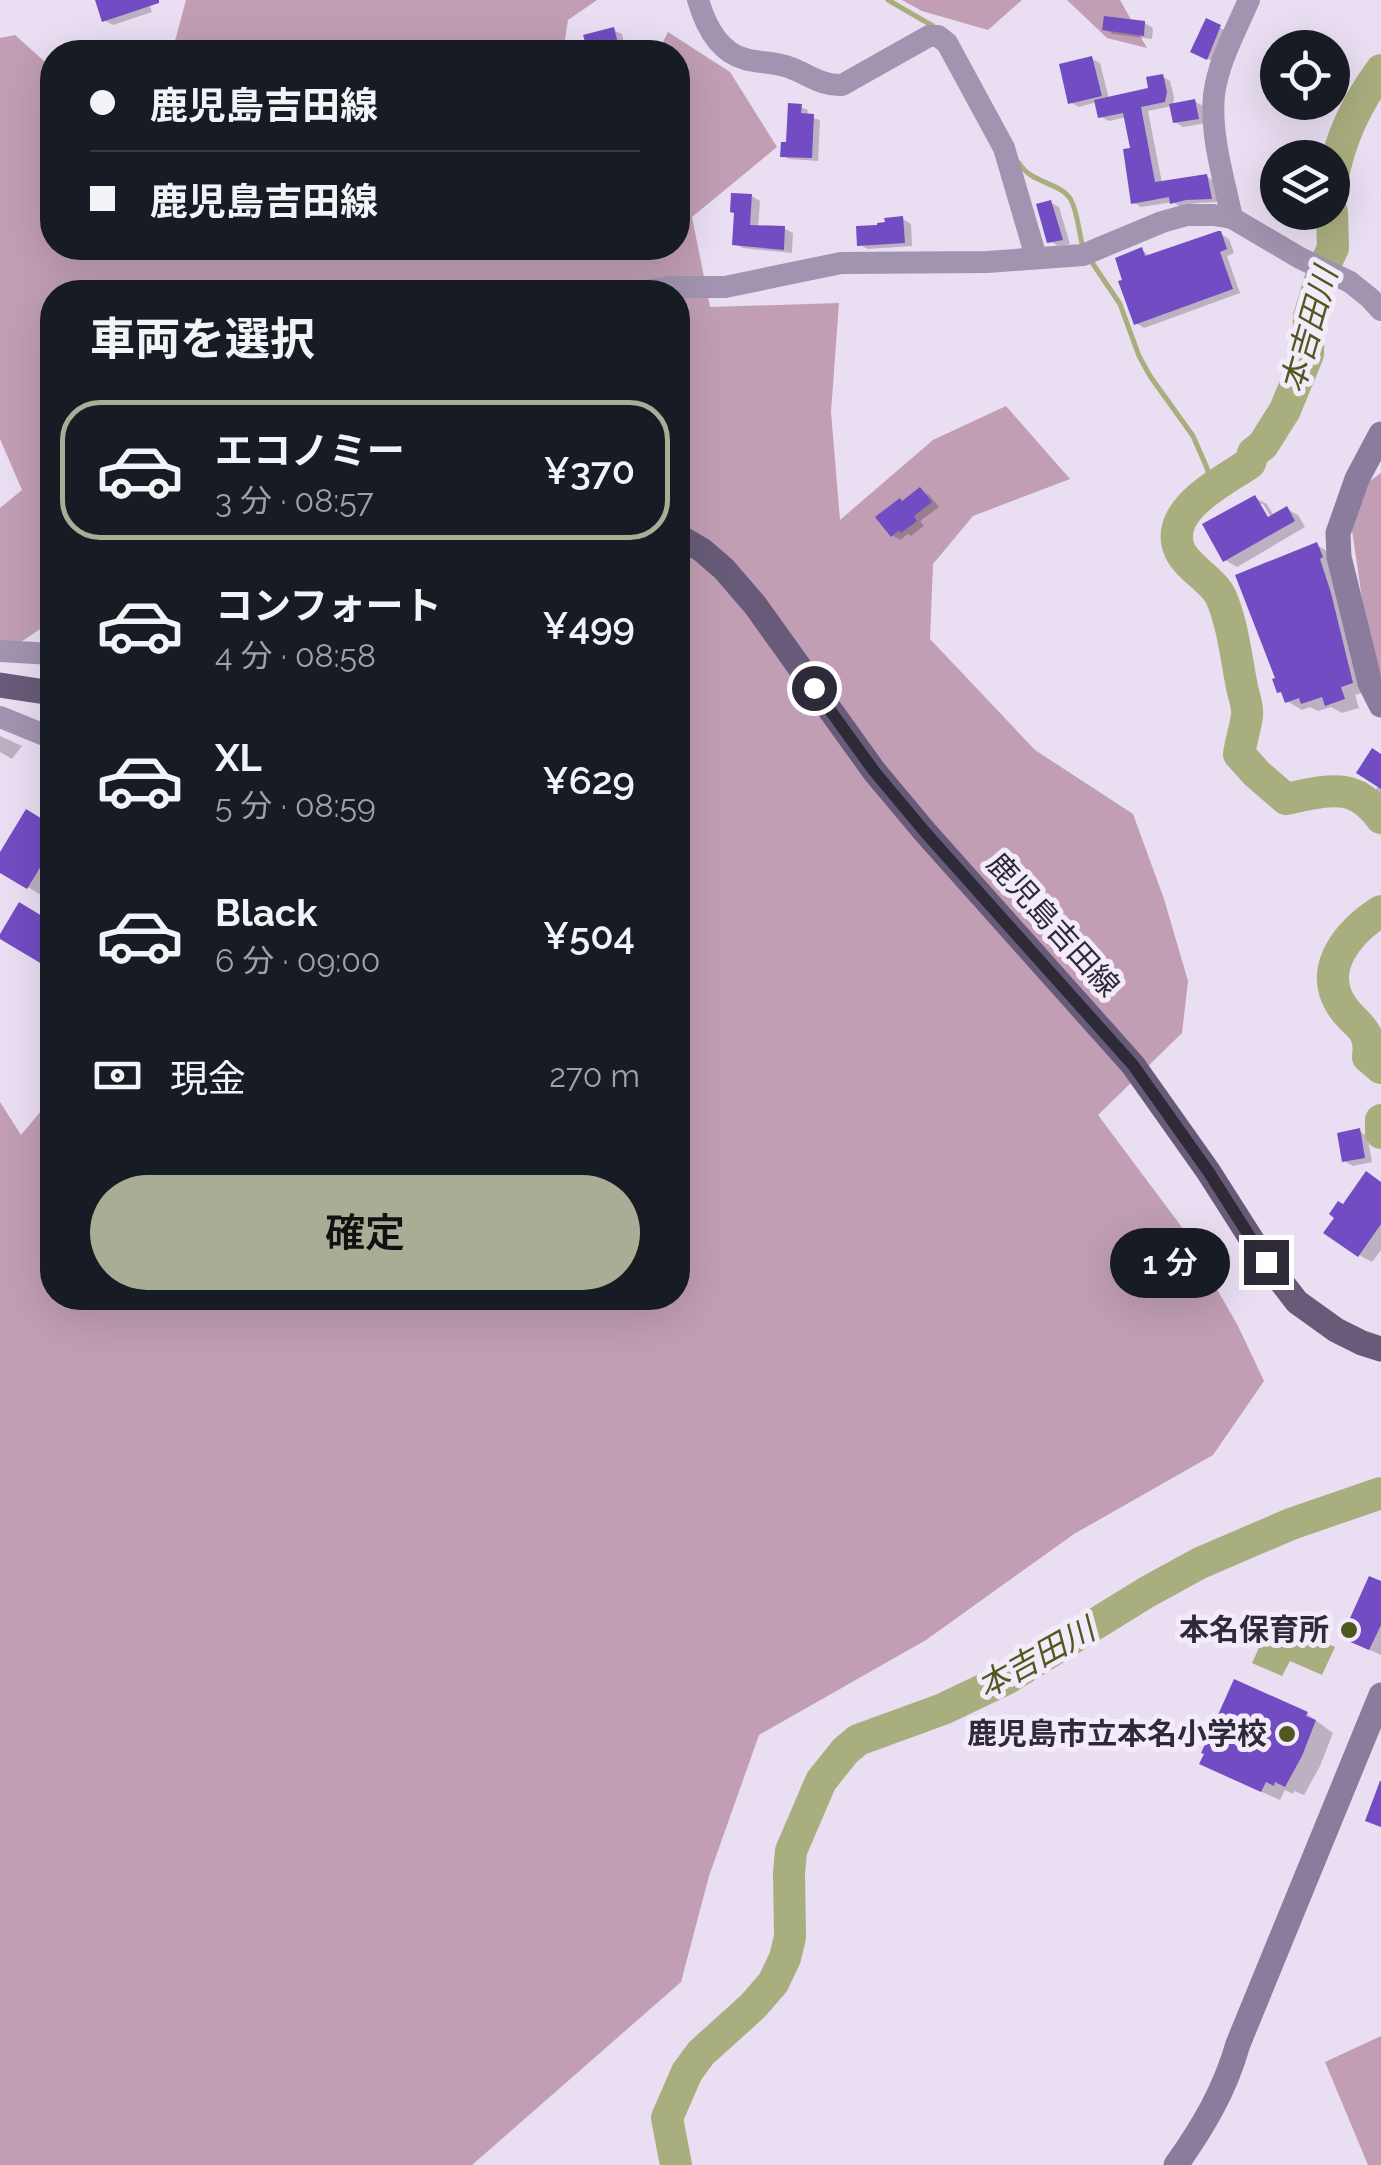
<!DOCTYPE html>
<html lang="ja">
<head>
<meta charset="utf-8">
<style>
	:root { --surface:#171b24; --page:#20242c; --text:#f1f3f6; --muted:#9ea1a6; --line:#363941; --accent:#a9ad96 }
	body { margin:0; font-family:Raleway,"Noto Sans JP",sans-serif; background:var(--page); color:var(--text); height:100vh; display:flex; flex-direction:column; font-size:38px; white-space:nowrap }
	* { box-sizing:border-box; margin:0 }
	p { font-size:32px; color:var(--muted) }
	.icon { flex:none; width:55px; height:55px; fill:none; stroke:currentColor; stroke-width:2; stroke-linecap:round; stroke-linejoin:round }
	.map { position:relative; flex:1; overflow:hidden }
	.details { position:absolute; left:40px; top:280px; width:650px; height:1030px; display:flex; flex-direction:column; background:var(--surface); border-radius:40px; box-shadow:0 10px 40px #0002 }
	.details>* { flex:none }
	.hud { position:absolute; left:40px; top:40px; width:650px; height:220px; border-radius:40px; box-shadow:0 10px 40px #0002; display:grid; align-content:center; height:220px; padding:0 50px; background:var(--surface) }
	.controls { position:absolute; left:1260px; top:30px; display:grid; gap:20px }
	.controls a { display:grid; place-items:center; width:90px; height:90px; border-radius:50%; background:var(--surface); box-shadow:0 10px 40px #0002; font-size:50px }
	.end { position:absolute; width:45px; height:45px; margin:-22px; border:12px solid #2f2a38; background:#fff; box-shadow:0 0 0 5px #fff }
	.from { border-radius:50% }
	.bubble { position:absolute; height:70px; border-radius:35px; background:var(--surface); box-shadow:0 10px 40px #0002; font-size:32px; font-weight:600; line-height:70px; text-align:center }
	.hud b { display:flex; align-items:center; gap:35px; height:95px; font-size:38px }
	.hud b+b { border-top:2px solid var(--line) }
	.hud i { width:25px; height:25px; background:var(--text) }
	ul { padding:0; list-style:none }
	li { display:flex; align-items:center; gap:30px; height:140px; margin:0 20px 15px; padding:0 30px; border:5px solid transparent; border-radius:40px }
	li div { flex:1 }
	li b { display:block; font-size:38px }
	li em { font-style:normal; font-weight:600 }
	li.current { border-color:var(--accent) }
	li>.icon { width:90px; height:90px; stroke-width:1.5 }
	h2 { padding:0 50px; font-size:45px; line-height:120px }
	.pay { display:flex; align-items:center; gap:25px; height:110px; padding:0 50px; font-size:38px }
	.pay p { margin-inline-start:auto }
	.primary-button { display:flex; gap:20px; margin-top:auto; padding:20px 50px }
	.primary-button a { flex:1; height:115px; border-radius:60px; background:var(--accent); color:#111; font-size:40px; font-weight:600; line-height:115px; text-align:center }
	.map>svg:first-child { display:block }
</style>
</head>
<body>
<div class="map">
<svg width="1381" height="2165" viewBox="0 0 1381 2165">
	<rect width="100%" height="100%" fill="#eadef2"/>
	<g fill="#c19eb3">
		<polygon points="186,0 597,0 568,20 563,52 172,52"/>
		<polygon points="902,0 1022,0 988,30 922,11"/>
		<polygon points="1067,0 1120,0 1147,48 1107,38"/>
		<polygon points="668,32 730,72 777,147 692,217 710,307 839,303 831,412 840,520 933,440 1006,406 1070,479 973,516 933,564 930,639 1035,750 1133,814 1164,899 1188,981 1182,1033 1098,1115 1181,1226 1238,1326 1264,1381 1213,1455 1074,1534 926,1640 759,1735 709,1876 681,1982 472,2165 0,2165 0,1102 21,1135 52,1098 52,1298 678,1298 678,292 399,292 377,283 371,292 52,292 52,621 3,654 0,653 0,508 22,490 0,439 0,38 15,35 44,61 52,62 52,248 678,248 678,52 658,52"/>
		<polygon points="1381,473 1381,676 1367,633 1351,523 1366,484"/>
		<polygon points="1381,2036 1381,2165 1368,2165 1325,2062"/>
	</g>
	<polygon fill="#a9ae7e" points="1272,1619 1335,1647 1322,1675 1290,1661 1282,1676 1252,1663"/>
	<g fill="#0003" fill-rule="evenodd">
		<polygon points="98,0 148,0 152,12 113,25 104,20"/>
		<polygon points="1207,21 1228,32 1216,63 1193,51"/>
		<polygon points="1145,23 1153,28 1152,39 1113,34 1105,29"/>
		<polygon points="613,30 622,34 626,52 591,52 586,37"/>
		<polygon points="1092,59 1100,63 1109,99 1151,90 1162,76 1170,81 1174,97 1173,105 1194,101 1203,106 1206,123 1183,127 1175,122 1172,106 1148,111 1162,183 1206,176 1214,181 1219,202 1196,203 1180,207 1173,202 1141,207 1133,202 1133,150 1127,117 1109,121 1101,117 1097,102 1079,107 1070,102"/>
		<polygon points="801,107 808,110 807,116 820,120 818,161 789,159 783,156"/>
		<polygon points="752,196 760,201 758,228 785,229 793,233 792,253 743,248 735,244"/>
		<polygon points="1051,203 1059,207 1070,244 1058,246 1050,241"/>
		<polygon points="903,219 911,224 912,246 868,249 860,245"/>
		<polygon points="1221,234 1229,239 1234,253 1227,256 1240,293 1144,328 1136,323 1142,250 1151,257"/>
		<polygon points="920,490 929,495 939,507 920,521 924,526 911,536 908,534 900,540 892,535 903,503"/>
		<path d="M1255,498L1267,504L1274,516L1287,509L1298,515L1305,527L1237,567L1225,560ZM1258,504H1263L1276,526L1272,529Z"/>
		<polygon points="1317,545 1332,554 1367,691 1355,695 1359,708 1342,713 1331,707 1318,711 1310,707 1302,710 1287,701 1285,695 1279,691"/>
		<polygon points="0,736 22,746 12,759 0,752"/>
		<polygon points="1381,756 1381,807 1369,799 1379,785"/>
		<polygon points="27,813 52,828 52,876 41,895 0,870 0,857"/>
		<polygon points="1359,1131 1367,1136 1372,1162 1353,1166 1344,1161"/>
		<polygon points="1381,1183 1381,1250 1372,1262 1359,1255 1344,1207"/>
		<polygon points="1381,1584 1381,1655 1357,1644"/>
		<polygon points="1307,1714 1333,1733 1320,1766 1304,1795 1294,1791 1293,1794 1285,1790 1280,1800 1220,1773"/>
	</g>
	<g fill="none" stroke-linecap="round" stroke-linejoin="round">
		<g stroke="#a9ae7e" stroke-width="5">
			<polyline points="888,0 933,26"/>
			<path d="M1019,163C1031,184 1061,182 1071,200C1078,214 1079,233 1083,248"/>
			<polyline points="1091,261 1120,304 1139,356 1150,376 1193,436 1207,468 1212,486"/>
		</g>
		<g stroke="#a9ae7e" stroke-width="32">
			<path d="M1332,180C1341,137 1355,106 1381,70"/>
			<path d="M1332,212L1333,248L1324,267L1309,317L1308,354L1285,410L1263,445L1253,453L1250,463C1224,481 1162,510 1180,551C1188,568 1213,580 1221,597C1233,625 1236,657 1242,687C1244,697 1248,705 1247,716C1245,729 1241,741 1239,754L1257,774L1286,799C1325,791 1354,780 1381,818"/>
			<path d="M1381,911C1351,930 1318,966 1340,1003C1353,1026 1372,1025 1368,1057L1381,1068"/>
			<polyline points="1381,1120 1381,1133"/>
			<polyline points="676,2165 667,2118 687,2072 701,2053 753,2006 773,1983 785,1958 790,1937 789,1873 791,1851 821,1781 845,1751 858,1740 943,1709 1008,1678 1147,1592 1200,1563 1291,1524 1381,1493"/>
		</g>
	</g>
	<g fill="#724cc2">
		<polygon points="95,0 159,0 159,3 102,22"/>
		<polygon points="1104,16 1145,21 1144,36 1102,30"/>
		<polygon points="1206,18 1221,25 1207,60 1190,52"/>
		<polygon points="614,27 620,52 588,52 583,35"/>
		<polygon points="1092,56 1102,96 1068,104 1059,64"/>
		<polygon points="1163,74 1167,92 1165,102 1141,107 1155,182 1207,174 1212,199 1186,200 1170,204 1169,197 1131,204 1123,149 1130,148 1123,113 1098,118 1094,100 1148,88 1146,77"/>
		<polygon points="1195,99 1199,119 1173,123 1169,104"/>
		<polygon points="788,103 802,104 801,113 814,114 812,158 780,157 781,142 786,142"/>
		<polygon points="731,193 752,194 750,225 785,226 784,250 732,245 734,213 730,212"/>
		<polygon points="1051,200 1063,240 1047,243 1036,204"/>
		<polygon points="903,216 905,243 857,246 856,226 877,225 877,223 885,222 884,218"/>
		<polygon points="1218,231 1221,231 1227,249 1220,252 1233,289 1134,325 1118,281 1122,280 1115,258 1142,247 1145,256"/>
		<polygon points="920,487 932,502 914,516 917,521 901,533 899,530 891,537 875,517 900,498 902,501"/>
		<polygon points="1255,495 1268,517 1287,506 1295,521 1223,562 1202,524"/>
		<polygon points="1317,542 1323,557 1320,559 1331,593 1353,683 1341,687 1345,699 1325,706 1322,697 1301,704 1299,698 1285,703 1281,692 1277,693 1272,679 1275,678 1235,575"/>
		<polygon points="1372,748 1381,754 1381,789 1356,773"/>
		<polygon points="26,809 52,825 52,848 27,889 0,873 0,852"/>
		<polygon points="19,902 52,922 52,970 0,939 0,934"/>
		<polygon points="1360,1128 1365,1158 1342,1162 1337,1133"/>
		<polygon points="1366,1171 1381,1182 1381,1224 1358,1257 1323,1233 1334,1218 1329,1214 1338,1201 1343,1204"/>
		<polygon points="1369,1576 1381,1581 1381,1625 1369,1650 1341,1638"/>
		<polygon points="1234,1679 1308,1712 1306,1716 1316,1720 1302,1756 1285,1787 1275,1782 1274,1786 1266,1782 1261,1792 1199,1764 1204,1754 1201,1753"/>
		<polygon points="1380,1781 1381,1781 1381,1827 1365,1821"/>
	</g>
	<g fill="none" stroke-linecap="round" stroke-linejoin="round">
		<g stroke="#a293b0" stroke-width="22">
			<path d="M698,0C705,24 718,52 745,59C760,63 776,62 791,68C809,75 822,86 842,85L929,36H938L947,43L1004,148L1036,257"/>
			<path d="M1232,218C1224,179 1210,135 1214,95C1218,62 1236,30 1249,0"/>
			<polyline points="638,292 670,287 725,287 841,263 987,262 1083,255 1162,222 1187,215 1214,215 1232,218 1300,258 1350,282 1370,298 1381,310"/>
			<polyline points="0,651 52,654"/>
			<polyline points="0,717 52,738"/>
		</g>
		<g stroke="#8b7c9e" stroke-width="25">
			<polyline points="1381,434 1357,479 1338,533 1339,557 1370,683 1381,705"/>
			<path d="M1176,2165C1203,2127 1225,2090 1238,2044L1381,1695"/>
		</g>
		<g stroke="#685b79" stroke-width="25">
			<polyline points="678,536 702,550 724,569 755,605 874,771 925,832 1133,1065 1208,1171 1266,1262 1297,1302 1336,1330 1362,1343 1381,1349"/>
			<polyline points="0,685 52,693"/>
		</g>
	</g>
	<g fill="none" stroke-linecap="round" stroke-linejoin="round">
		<polyline stroke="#2f2a38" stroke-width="12" points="814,688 874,771 925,832 1133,1065 1208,1171 1266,1262"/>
	</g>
	<g fill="#505820" stroke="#f4ebfa" stroke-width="4">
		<circle cx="1349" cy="1630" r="10"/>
		<circle cx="1287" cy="1734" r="10"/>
	</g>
	<g text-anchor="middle" stroke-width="10" stroke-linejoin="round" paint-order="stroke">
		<g font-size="30" fill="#2f2a38" stroke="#f4ebfa">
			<text transform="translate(1053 925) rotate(48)" y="10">鹿児島吉田線</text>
		</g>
		<g font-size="30" font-weight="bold" fill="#2f2a38" stroke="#f4ebfa" text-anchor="end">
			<text x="1329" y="1640">本名保育所</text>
			<text x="1267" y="1744">鹿児島市立本名小学校</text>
		</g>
		<g font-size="32" font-style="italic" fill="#505820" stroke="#f4ebfa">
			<text transform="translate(1309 330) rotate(-74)" y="11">本吉田川</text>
			<text transform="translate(1036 1658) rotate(-29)" y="11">本吉田川</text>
		</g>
	</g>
</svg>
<div class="controls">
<a><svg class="icon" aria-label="locate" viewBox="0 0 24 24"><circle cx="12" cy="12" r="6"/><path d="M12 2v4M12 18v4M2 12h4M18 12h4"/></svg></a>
<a><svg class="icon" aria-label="layers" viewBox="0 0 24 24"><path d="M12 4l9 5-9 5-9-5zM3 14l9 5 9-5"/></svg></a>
</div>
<i class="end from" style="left:814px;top:688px"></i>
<i class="end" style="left:1266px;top:1262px"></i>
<div class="bubble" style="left:1110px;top:1228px;width:120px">1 分</div>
<div class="hud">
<b><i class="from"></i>鹿児島吉田線</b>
<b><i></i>鹿児島吉田線</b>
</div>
<section class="details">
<h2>車両を選択</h2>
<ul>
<li class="current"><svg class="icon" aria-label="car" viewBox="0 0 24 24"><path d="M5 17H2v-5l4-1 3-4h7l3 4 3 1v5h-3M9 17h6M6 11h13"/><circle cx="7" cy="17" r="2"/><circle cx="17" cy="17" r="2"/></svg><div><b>エコノミー</b><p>3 分 · 08:57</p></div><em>¥370</em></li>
<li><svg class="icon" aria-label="car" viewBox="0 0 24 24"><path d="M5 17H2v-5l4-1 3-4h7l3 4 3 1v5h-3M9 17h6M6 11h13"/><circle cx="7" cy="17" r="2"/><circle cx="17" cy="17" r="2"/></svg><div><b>コンフォート</b><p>4 分 · 08:58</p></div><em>¥499</em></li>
<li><svg class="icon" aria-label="car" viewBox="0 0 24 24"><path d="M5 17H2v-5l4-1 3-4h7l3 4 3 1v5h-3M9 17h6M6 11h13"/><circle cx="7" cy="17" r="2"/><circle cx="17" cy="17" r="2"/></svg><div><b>XL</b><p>5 分 · 08:59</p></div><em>¥629</em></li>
<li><svg class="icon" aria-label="car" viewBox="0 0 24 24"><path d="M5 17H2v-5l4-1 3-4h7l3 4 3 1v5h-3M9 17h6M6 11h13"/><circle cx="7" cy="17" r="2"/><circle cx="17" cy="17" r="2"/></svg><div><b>Black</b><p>6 分 · 09:00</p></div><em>¥504</em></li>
</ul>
<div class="pay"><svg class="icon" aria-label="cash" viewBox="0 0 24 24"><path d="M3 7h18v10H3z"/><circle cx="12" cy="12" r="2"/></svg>現金<p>270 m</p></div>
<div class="primary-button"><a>確定</a></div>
</section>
</div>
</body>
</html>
